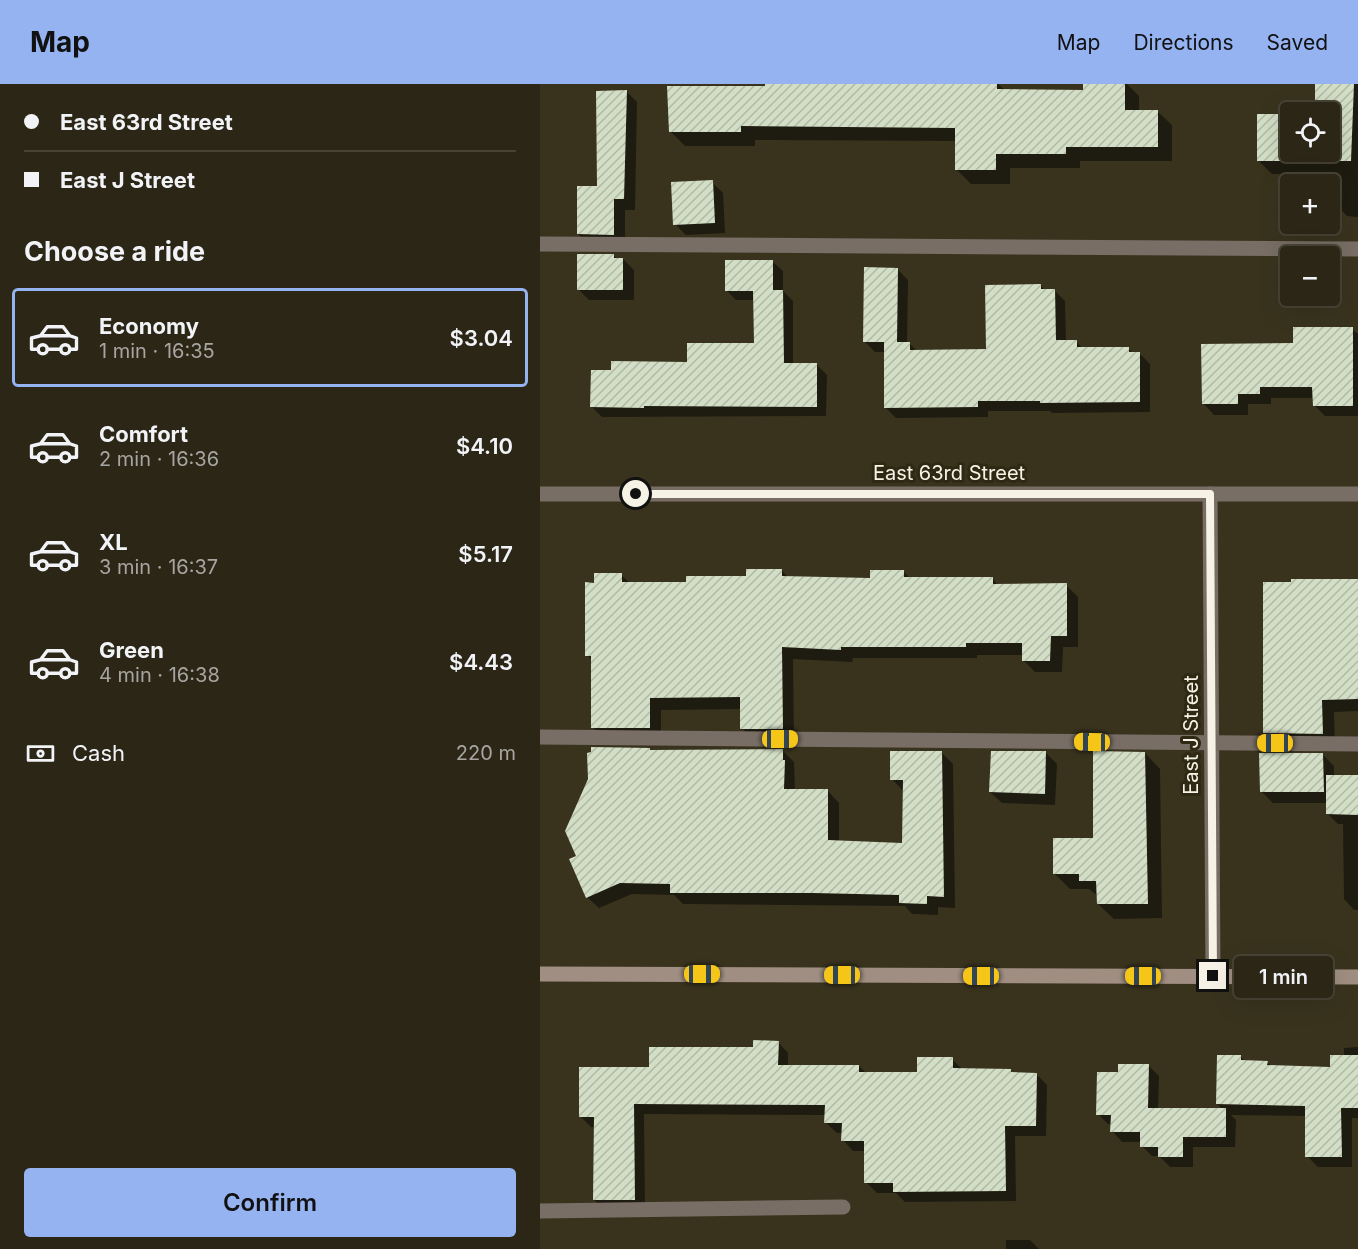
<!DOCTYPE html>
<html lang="en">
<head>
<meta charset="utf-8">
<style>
	:root { --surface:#2b2616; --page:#332e1f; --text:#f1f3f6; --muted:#a6a5a1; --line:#474335; --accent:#95b2f1 }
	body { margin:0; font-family:Inter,sans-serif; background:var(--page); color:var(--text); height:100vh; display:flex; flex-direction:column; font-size:22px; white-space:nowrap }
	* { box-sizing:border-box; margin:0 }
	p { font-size:20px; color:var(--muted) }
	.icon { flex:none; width:33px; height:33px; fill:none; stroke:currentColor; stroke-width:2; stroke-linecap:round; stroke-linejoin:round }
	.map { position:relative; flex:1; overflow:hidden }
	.drawer { display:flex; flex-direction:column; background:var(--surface); width:540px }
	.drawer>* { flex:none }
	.guide { display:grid; align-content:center; height:132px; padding:0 24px; background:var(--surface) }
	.fabs { position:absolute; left:740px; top:18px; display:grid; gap:12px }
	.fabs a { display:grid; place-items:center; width:60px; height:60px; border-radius:6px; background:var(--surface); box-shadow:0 6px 24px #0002,0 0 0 2px var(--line); font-size:30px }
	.end { position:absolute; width:27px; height:27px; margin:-14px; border:8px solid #f6f2e5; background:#111; box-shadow:0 0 0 3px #111 }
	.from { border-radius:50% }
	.bubble { position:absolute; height:42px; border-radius:6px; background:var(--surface); box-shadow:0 6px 24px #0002,0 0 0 2px var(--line); font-size:20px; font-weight:600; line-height:42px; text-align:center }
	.car { position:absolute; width:18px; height:36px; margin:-18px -9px; border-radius:8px; box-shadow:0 0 4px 2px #0007; background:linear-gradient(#f5c518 24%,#345 0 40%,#f5c518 0 76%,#345 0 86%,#f5c518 0) }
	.guide b { display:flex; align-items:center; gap:21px; height:57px; font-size:22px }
	.guide b+b { border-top:2px solid var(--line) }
	.guide i { width:15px; height:15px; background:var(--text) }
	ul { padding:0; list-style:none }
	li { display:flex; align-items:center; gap:18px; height:99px; margin:0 12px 9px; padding:0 12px; border:3px solid transparent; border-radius:6px }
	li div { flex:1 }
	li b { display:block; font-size:22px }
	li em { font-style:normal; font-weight:600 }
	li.selected { border-color:var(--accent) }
	li>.icon { width:54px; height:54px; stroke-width:1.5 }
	h2 { padding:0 24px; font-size:27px; line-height:72px }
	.pay { display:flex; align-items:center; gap:15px; height:66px; padding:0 24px; font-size:22px }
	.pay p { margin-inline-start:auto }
	.button { display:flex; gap:12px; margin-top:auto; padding:12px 24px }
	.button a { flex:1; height:69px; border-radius:6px; background:var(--accent); color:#111; font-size:24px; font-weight:600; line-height:69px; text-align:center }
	header { display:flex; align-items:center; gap:36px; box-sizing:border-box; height:84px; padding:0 30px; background:var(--accent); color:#111 }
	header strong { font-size:28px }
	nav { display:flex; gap:33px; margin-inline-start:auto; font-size:21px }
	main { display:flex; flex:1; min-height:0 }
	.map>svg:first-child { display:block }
</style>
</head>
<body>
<header>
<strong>Map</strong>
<nav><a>Map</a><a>Directions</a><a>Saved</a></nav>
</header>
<main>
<section class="drawer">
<div class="guide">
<b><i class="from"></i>East 63rd Street</b>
<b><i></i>East J Street</b>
</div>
<h2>Choose a ride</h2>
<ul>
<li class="selected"><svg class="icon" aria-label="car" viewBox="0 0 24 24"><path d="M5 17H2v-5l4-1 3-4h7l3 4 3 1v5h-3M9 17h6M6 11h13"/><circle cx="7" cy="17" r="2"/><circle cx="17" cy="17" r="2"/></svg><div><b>Economy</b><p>1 min · 16:35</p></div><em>$3.04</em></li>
<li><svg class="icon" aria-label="car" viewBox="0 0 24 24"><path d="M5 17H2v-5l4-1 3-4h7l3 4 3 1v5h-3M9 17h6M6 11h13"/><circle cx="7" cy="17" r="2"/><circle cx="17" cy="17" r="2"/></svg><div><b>Comfort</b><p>2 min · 16:36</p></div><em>$4.10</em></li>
<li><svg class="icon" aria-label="car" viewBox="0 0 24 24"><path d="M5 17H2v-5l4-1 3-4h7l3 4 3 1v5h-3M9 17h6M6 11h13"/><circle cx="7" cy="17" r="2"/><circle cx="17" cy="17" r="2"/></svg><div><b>XL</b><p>3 min · 16:37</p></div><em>$5.17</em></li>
<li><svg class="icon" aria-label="car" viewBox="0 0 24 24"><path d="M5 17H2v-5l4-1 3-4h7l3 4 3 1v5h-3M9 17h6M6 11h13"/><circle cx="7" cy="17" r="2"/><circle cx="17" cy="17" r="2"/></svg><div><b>Green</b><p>4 min · 16:38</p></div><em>$4.43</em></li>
</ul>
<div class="pay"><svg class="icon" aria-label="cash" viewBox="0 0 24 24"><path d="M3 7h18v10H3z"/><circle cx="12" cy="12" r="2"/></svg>Cash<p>220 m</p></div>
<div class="button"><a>Confirm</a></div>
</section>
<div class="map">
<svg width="818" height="1165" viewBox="0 0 818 1165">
	<defs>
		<pattern id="building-hatch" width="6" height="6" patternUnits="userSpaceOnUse" patternTransform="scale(1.5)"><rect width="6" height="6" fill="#d3dec6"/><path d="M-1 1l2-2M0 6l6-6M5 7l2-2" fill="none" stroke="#b1b9a6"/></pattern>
	</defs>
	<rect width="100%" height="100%" fill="#39331e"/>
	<g fill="#0007" fill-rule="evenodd">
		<polygon points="227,0 458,0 465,6 545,7 545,0 587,0 599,12 599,27 617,27 632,41 632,77 540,77 540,84 470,84 470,100 431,100 416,85 417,57 215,56 215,62 145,62 131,48 227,3"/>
		<path d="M776,0H818V133L807,132L794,118V90H732L718,76L749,31V24L776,25ZM750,28H789V68H750Z"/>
		<polygon points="86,7 97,18 95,126 85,126 85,161 49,161 38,150 58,103"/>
		<polygon points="172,98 183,109 185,149 146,151 135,140"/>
		<polygon points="74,172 78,175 83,175 94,186 94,216 49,216 38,205"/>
		<polygon points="233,178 243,187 243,207 253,217 253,280 277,281 287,291 286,332 62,333 52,323 72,288 149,280 215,260 215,216 196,216 186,206"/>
		<polygon points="358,186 368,196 367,259 369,259 378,268 448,267 501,202 505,206 514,206 525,217 526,258 536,257 543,265 588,265 593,269 599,269 610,280 610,328 512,329 510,327 448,327 448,333 356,334 345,323 346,268 335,268 324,257"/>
		<polygon points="812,245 818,250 818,332 785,332 774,321 774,314 731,314 731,320 708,320 708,331 674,331 663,319 755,261"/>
		<polygon points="242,487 249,494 331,496 364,488 370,494 452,494 459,502 526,501 538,513 538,563 523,563 522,588 495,588 483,576 483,571 437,571 437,574 313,574 312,578 253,575 254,657 214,656 202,644 202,625 121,626 121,655 64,655 53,643 53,577 47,571 56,501 81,491 90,499 147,499 207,494"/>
		<polygon points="818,497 818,627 794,628 795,662 737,661 724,649"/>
		<polygon points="109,665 111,667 242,666 254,678 255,707 288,707 299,719 299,758 363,760 364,708 352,695 401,668 413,680 415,824 398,823 398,831 372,830 365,822 143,820 134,811 92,810 59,824 47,813 38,773"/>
		<polygon points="506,669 517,680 515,721 462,719 450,708"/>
		<polygon points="605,669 620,685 622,834 574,835 558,820 558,812 549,805 530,805 515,790 554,755"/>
		<polygon points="783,671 794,682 794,692 818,692 818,826 814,826 804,815 803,740 798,740 787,729 787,719 733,719 722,708"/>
		<polygon points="238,958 248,969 248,982 319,982 326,989 378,989 412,975 423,986 470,987 473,990 496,990 507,1001 506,1052 475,1052 476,1117 365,1118 356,1109 337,1109 326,1098 326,1067 313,1067 303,1056 303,1049 297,1049 286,1039 286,1031 104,1030 105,1126 65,1126 54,1116 55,1043 51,1043 41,1033 110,984"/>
		<polygon points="818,963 818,1034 812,1034 812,1083 778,1083 767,1072 767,1032 691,1031 696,1036 695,1063 653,1063 653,1083 630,1083 619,1072 612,1072 602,1062 602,1058 582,1058 572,1047 572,1040 568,1040 558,1030 580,990 608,981 619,992 618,1026 683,1026 677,1020 701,973 706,978 727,978 731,982 792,984 804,972 804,964"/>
		<polygon points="466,1156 490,1156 499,1165 466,1165"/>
	</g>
	<g fill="url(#building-hatch)" fill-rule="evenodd">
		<polygon points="225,0 457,0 457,5 543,6 543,0 585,0 585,26 618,26 618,63 526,63 526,70 456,70 456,86 415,86 415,44 201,42 201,48 129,48 127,2 225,2"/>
		<path d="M775,0H814L811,77H717V30H747V23H775ZM750,28H789V68H750Z"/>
		<polygon points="87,6 84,115 74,115 74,151 37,150 37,102 57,102 56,7"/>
		<polygon points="173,96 175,139 133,141 131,98"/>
		<polygon points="37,170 74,170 74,174 83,174 83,206 37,206"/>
		<polygon points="185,176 233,176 233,206 243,206 244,279 277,279 277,323 104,322 104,324 50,323 51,286 71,286 71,277 147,278 147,259 214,259 213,207 185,207"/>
		<polygon points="324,183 358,184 357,258 370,258 370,266 446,265 445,201 501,200 501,205 515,205 516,256 537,256 537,263 589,263 589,268 600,268 600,318 500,319 500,317 438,317 438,323 344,324 344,258 323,258"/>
		<polygon points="753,243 813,243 813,322 773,322 772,303 720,303 720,310 698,310 698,320 662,320 661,260 753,259"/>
		<polygon points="206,485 242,485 242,492 330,494 330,486 364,486 364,493 453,493 453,500 527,499 527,552 511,552 510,577 482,577 482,559 426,559 426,563 301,563 301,566 242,563 243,645 200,645 200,613 110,614 110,644 51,644 51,572 45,572 45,498 54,499 54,489 82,489 82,498 146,498 146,492 206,492"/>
		<polygon points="751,495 818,495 818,615 782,616 783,650 723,649 723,498 751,498"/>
		<polygon points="51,663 110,664 110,666 243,665 243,676 245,676 244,705 288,705 288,756 362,759 363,696 350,696 350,667 402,667 404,813 387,812 387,820 359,819 359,811 273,809 130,809 130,800 80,799 46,814 29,775 36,772 25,747 48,695 47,669 51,668"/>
		<polygon points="451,667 506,667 505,710 449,708"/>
		<polygon points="553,667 605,668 608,820 557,820 556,797 539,797 539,790 513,790 513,754 553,754"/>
		<polygon points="719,669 783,669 784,708 720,708"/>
		<polygon points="786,691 818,691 818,731 786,730"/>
		<polygon points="213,956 239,957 238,981 319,981 319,988 377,988 377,973 413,973 413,984 471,985 471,988 497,989 496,1042 465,1042 466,1107 353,1108 353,1099 324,1099 324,1057 301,1057 302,1039 284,1039 285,1021 94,1020 95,1116 53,1116 54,1033 39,1033 39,983 109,983 109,963 213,963"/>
		<polygon points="677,971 701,971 701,976 728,977 727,981 790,983 790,971 818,971 818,1024 801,1024 802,1073 765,1073 765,1022 676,1020"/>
		<polygon points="578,980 609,980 608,1024 686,1024 686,1053 643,1053 643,1073 618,1073 618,1063 600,1063 600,1048 570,1048 571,1031 556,1031 557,988 578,988"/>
	</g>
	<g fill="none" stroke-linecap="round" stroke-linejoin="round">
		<g stroke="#786e65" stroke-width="15">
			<polyline points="0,160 818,165"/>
			<polyline points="0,653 818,660"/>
			<polyline points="0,1127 303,1123"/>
		</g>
		<g stroke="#786e65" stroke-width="15">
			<polyline points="0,410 818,410"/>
			<polyline points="670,410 673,892"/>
		</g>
		<polyline stroke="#9f8e81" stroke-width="15" points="0,890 818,893"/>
	</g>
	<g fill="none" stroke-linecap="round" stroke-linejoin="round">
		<polyline stroke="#f6f2e5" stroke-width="8" points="96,410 670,410 673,892"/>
	</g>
	<g text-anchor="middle" stroke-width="6" stroke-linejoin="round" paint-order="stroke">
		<g font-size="20" fill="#f6f2e5" stroke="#2f2914">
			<text x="409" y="396">East 63rd Street</text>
			<text transform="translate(651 651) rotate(-90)" y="7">East J Street</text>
		</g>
	</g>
</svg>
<div class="fabs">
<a><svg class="icon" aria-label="locate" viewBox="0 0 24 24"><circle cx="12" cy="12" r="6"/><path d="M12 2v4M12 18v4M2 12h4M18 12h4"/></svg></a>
<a>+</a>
<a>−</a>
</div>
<i class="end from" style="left:96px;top:410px"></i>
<i class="end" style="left:673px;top:892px"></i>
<div class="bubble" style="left:694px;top:872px;width:99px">1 min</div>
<i class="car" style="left:240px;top:655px;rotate:90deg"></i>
<i class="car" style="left:552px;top:658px;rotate:271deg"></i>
<i class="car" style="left:735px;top:659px;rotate:270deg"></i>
<i class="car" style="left:162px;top:890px;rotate:90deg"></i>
<i class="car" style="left:302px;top:891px;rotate:270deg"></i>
<i class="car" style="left:441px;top:892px;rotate:270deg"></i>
<i class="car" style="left:603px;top:892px;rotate:270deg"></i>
</div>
</main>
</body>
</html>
